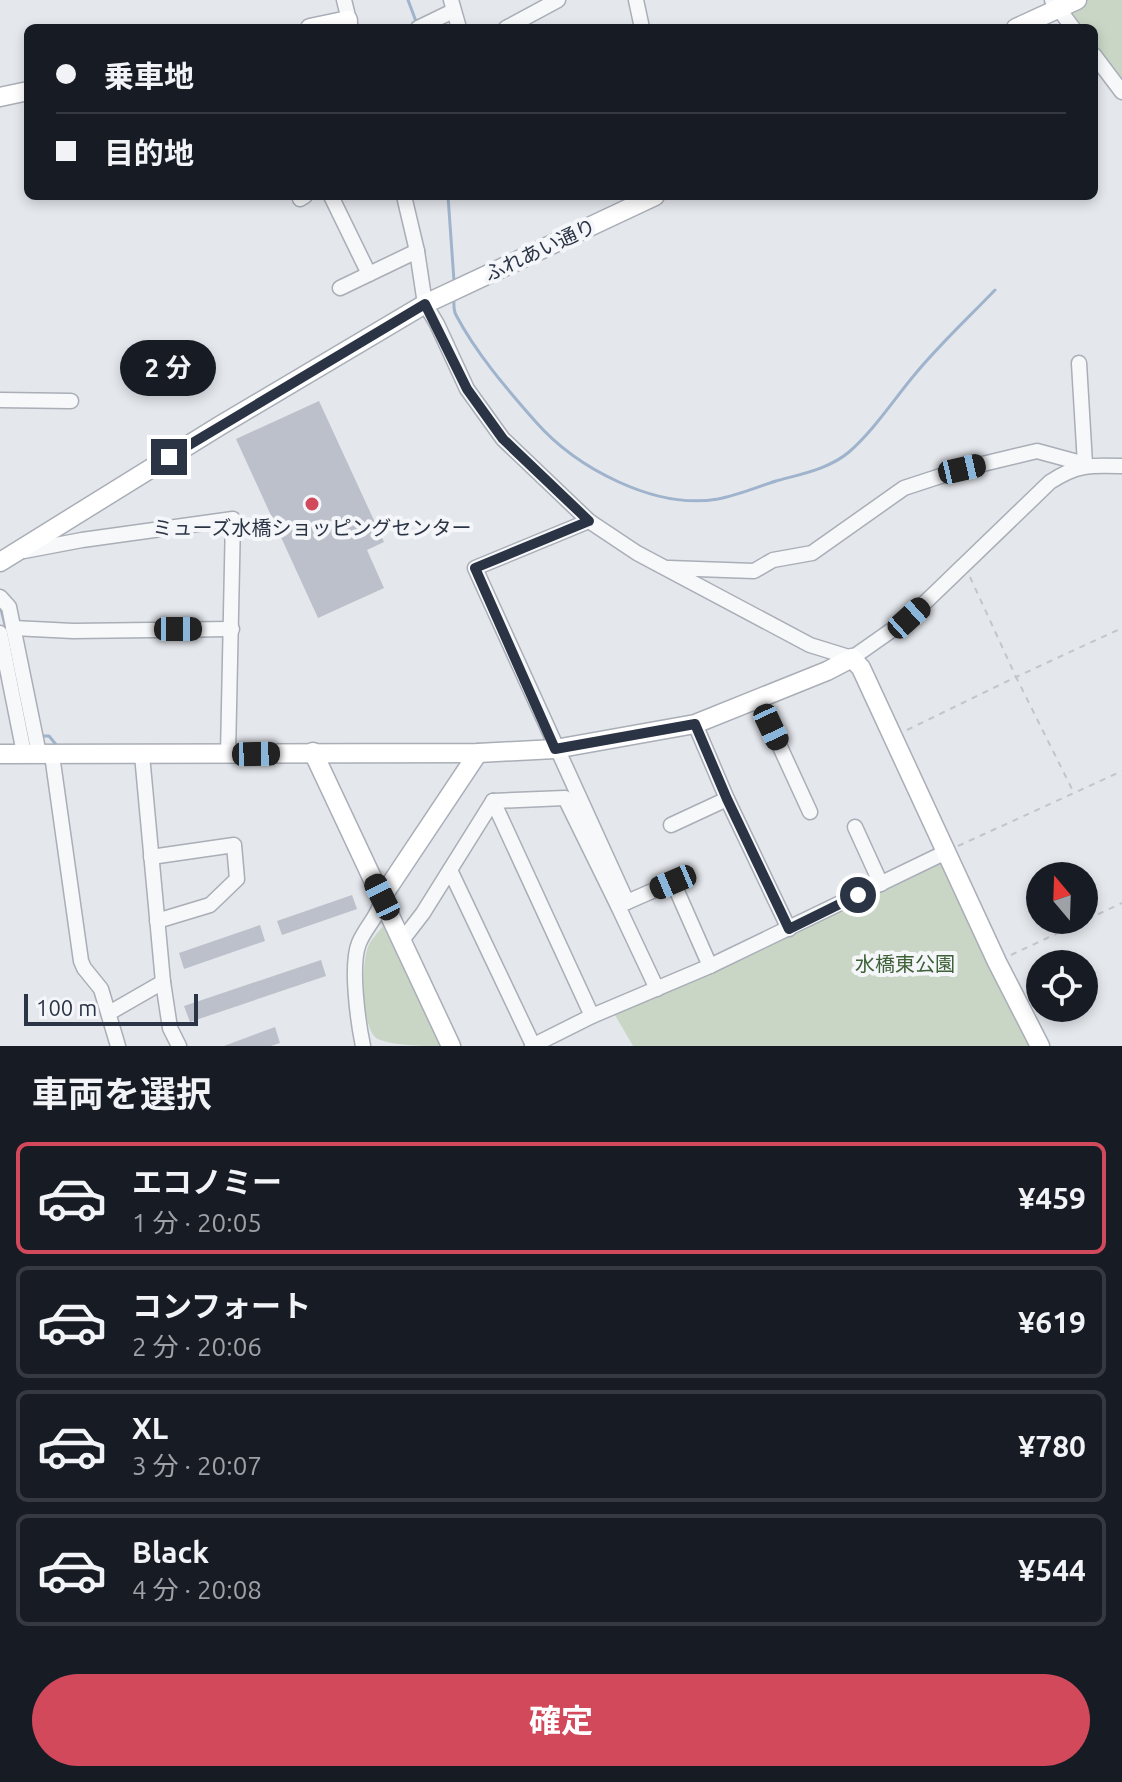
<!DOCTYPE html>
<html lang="ja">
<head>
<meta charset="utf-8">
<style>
	:root { --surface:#171b24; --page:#242831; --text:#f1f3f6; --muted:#9ea1a6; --line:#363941; --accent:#d1495b }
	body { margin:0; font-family:Ubuntu,"Noto Sans JP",sans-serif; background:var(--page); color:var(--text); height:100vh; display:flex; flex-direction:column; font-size:30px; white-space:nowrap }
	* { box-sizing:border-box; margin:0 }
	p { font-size:26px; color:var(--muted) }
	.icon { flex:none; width:44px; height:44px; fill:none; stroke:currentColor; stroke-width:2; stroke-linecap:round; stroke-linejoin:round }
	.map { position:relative; height:1046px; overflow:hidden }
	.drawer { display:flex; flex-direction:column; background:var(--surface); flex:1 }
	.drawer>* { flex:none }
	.banner { position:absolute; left:24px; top:24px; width:1074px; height:176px; border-radius:12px; box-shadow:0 4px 12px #0003; display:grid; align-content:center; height:176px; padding:0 32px; background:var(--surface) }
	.needle { width:52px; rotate:341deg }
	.controls { position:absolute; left:1026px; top:862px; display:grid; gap:16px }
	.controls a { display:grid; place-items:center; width:72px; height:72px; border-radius:50%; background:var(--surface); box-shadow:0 4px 12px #0003; font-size:40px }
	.scale { position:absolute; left:24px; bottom:20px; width:174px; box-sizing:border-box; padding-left:8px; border:4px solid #2b3445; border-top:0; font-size:22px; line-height:28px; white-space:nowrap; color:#2b3445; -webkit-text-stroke:6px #f4f6f9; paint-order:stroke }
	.end { position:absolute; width:36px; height:36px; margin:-18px; border:10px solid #2b3445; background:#fff; box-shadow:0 0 0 4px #fff }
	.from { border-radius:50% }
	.bubble { position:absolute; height:56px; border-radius:28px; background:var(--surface); box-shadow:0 4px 12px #0003; font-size:26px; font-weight:700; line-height:56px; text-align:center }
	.car { position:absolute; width:24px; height:48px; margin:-24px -12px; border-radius:10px; box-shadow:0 0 6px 2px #0007; background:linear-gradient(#222 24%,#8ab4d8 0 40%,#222 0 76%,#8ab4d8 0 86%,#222 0) }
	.banner b { display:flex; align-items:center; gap:28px; height:76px; font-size:30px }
	.banner b+b { border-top:2px solid var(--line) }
	.banner i { width:20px; height:20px; background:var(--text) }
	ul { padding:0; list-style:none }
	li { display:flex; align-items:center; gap:24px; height:112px; margin:0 16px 12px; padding:0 16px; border:4px solid var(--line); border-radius:12px }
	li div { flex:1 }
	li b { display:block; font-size:30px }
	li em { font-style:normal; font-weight:700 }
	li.active { border-color:var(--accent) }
	li>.icon { width:72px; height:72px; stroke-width:1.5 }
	h2 { padding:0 32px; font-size:36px; line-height:96px }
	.cta { display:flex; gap:16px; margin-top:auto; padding:16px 32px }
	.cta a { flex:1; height:92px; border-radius:48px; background:var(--accent); color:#fff; font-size:32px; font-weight:700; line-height:92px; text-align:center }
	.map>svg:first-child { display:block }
</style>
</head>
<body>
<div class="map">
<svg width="1122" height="1046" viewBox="0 0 1122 1046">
	<rect width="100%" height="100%" fill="#e4e7ec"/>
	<g fill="#c9d6c5">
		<polygon points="1061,0 1122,0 1122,79 1094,43 1094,28 1083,28"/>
		<polygon points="946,852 1035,1046 633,1046 615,1015"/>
		<path d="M383,926L443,1046C423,1046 392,1046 376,1038C361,1025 361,964 368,947C371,939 378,933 383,926Z"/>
	</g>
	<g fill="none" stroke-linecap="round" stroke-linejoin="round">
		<g stroke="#9fb4cc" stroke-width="3">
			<polyline points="408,0 417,24"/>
			<polyline points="448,196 454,281"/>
			<path d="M454,297C454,302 453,310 456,315C476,353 506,388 535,421C576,468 655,510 718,499C738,495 757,487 776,481C801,474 829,469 849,452C875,429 894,399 916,373C940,344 969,317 995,290"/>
			<polyline points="0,605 7,633"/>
			<polyline points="16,676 22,704"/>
			<polyline points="39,736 49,736 58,747"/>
		</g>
	</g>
	<g fill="#bbc0ca">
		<polygon points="319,401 384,542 367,550 384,588 318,618 236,439"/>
		<polygon points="352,895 357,909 282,935 277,921"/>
		<polygon points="260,925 265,941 184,969 179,953"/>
		<polygon points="321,960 326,976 190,1022 184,1006"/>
		<polygon points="275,1027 280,1043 271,1046 224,1046"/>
	</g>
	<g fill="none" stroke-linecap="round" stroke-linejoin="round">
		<g stroke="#a9aeb7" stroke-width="17">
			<g id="street">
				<polyline points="344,0 351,28"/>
				<polyline points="451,0 459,28"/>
				<polyline points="636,0 642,28"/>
				<polyline points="1052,0 1073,28"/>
				<polyline points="418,28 453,11"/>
				<polyline points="506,28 558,0"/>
				<polyline points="1094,55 1122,92"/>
				<polyline points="331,196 369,274"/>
				<path d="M404,196L417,251L425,304L437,324L467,389L503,439L589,521L637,553L810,645L852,658L909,618L1050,482C1077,464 1091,465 1122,466"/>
				<polyline points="300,199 305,196"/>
				<polyline points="340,288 417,251"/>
				<polyline points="0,400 71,401"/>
				<polyline points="589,521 475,568 627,902 618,906 657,989"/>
				<polyline points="24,551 82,540 233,519 228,754"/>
				<polyline points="669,568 754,571 773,560 812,553 904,488 962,469 1037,451 1085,464 1079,363"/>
				<polyline points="0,597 9,607 39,754"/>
				<polyline points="13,628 73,631 232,629"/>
				<polyline points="0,633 24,753"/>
				<polyline points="758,699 810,812"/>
				<polyline points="695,724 727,799 789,929"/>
				<polyline points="52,755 81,961 84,968 101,989 118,1046"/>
				<polyline points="142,755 163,982 170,1028 179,1046"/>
				<polyline points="493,801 592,1016"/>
				<polyline points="493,801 565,798 618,906"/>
				<polyline points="671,825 727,799"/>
				<polyline points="855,827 881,884"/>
				<polyline points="151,857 234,845 237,879 210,905 157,921"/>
				<polyline points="450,870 533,1045"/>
				<polyline points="627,902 673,882 710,966"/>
				<polyline points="403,939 423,913 493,801"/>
				<polyline points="109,1013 163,982"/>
				<path d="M363,1046C358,1022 350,965 359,943C366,926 379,916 382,899"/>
				<polyline points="532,1046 592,1016 710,966 946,852"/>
			</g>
		</g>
		<g stroke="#a9aeb7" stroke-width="21">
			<g id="secondary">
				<polyline points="310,28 348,20"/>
				<polyline points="1016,28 1077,0"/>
				<polyline points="0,97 28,91"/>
				<polyline points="0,562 221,425 425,304 655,196"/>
				<polyline points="313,752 451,1046"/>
				<polyline points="0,754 478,753 555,749 695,724 827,671 852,658 861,668 997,962 1040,1046"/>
				<polyline points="382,897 478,753"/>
			</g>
		</g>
		<g stroke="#c2c5cb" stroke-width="2" stroke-dasharray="6 6" stroke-linecap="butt">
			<polyline points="970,577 1016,677 1122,628"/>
			<polyline points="907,730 1016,677 1074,793"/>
			<polyline points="958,846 1122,771"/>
			<polyline points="1011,955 1122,903"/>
		</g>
		<use href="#street" stroke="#f7f8fa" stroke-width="14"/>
		<use href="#secondary" stroke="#fff" stroke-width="18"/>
	</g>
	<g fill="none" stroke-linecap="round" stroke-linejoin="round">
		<polyline stroke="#2b3445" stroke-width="10" points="169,457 425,304 467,389 503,439 589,521 475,568 555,749 695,724 727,799 789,929 858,895"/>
	</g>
	<circle fill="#d1495b" stroke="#f4f6f9" stroke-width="3" cx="312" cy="504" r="8"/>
	<g text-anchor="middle" stroke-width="8" stroke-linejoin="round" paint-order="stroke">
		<g font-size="20" fill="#2b3445" stroke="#f4f6f9">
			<text transform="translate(540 250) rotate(-25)" y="7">ふれあい通り</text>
		</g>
		<g font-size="20" fill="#2b3445" stroke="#f4f6f9">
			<text x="312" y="535">ミューズ水橋ショッピングセンター</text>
		</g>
		<g font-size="20" fill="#3f6138" stroke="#f4f6f9">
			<text x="905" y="971">水橋東公園</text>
		</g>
	</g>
</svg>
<div class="controls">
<a><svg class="needle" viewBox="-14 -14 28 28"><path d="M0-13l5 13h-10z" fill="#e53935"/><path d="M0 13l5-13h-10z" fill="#9ea1a6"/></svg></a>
<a><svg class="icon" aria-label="locate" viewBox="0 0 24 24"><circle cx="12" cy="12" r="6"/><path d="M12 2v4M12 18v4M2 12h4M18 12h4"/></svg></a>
</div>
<div class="scale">100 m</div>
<i class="end from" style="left:858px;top:895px"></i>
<i class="end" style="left:169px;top:457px"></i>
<div class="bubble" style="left:120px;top:340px;width:96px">2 分</div>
<i class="car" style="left:962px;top:469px;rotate:77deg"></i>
<i class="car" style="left:909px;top:618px;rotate:48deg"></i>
<i class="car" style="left:178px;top:629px;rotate:90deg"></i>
<i class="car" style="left:771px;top:727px;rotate:155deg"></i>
<i class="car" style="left:256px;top:754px;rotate:89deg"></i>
<i class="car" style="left:673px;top:882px;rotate:247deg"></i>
<i class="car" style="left:382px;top:897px;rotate:334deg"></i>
<div class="banner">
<b><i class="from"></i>乗車地</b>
<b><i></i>目的地</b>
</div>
</div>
<section class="drawer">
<h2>車両を選択</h2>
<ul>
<li class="active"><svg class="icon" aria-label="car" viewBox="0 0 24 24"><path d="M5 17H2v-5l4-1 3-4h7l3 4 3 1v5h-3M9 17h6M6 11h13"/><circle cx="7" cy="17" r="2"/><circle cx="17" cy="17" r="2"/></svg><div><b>エコノミー</b><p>1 分 · 20:05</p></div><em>¥459</em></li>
<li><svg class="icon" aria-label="car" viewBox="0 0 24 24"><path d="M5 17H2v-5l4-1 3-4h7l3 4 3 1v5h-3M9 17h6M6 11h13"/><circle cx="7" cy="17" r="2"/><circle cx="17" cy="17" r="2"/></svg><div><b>コンフォート</b><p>2 分 · 20:06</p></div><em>¥619</em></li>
<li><svg class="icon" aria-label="car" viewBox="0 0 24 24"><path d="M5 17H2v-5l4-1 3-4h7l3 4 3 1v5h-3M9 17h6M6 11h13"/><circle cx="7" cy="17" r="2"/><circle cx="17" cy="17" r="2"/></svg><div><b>XL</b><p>3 分 · 20:07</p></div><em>¥780</em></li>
<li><svg class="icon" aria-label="car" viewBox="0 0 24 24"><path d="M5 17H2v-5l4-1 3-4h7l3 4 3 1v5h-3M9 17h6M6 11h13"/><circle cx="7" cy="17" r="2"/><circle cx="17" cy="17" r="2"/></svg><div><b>Black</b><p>4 分 · 20:08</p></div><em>¥544</em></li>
</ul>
<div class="cta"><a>確定</a></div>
</section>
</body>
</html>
